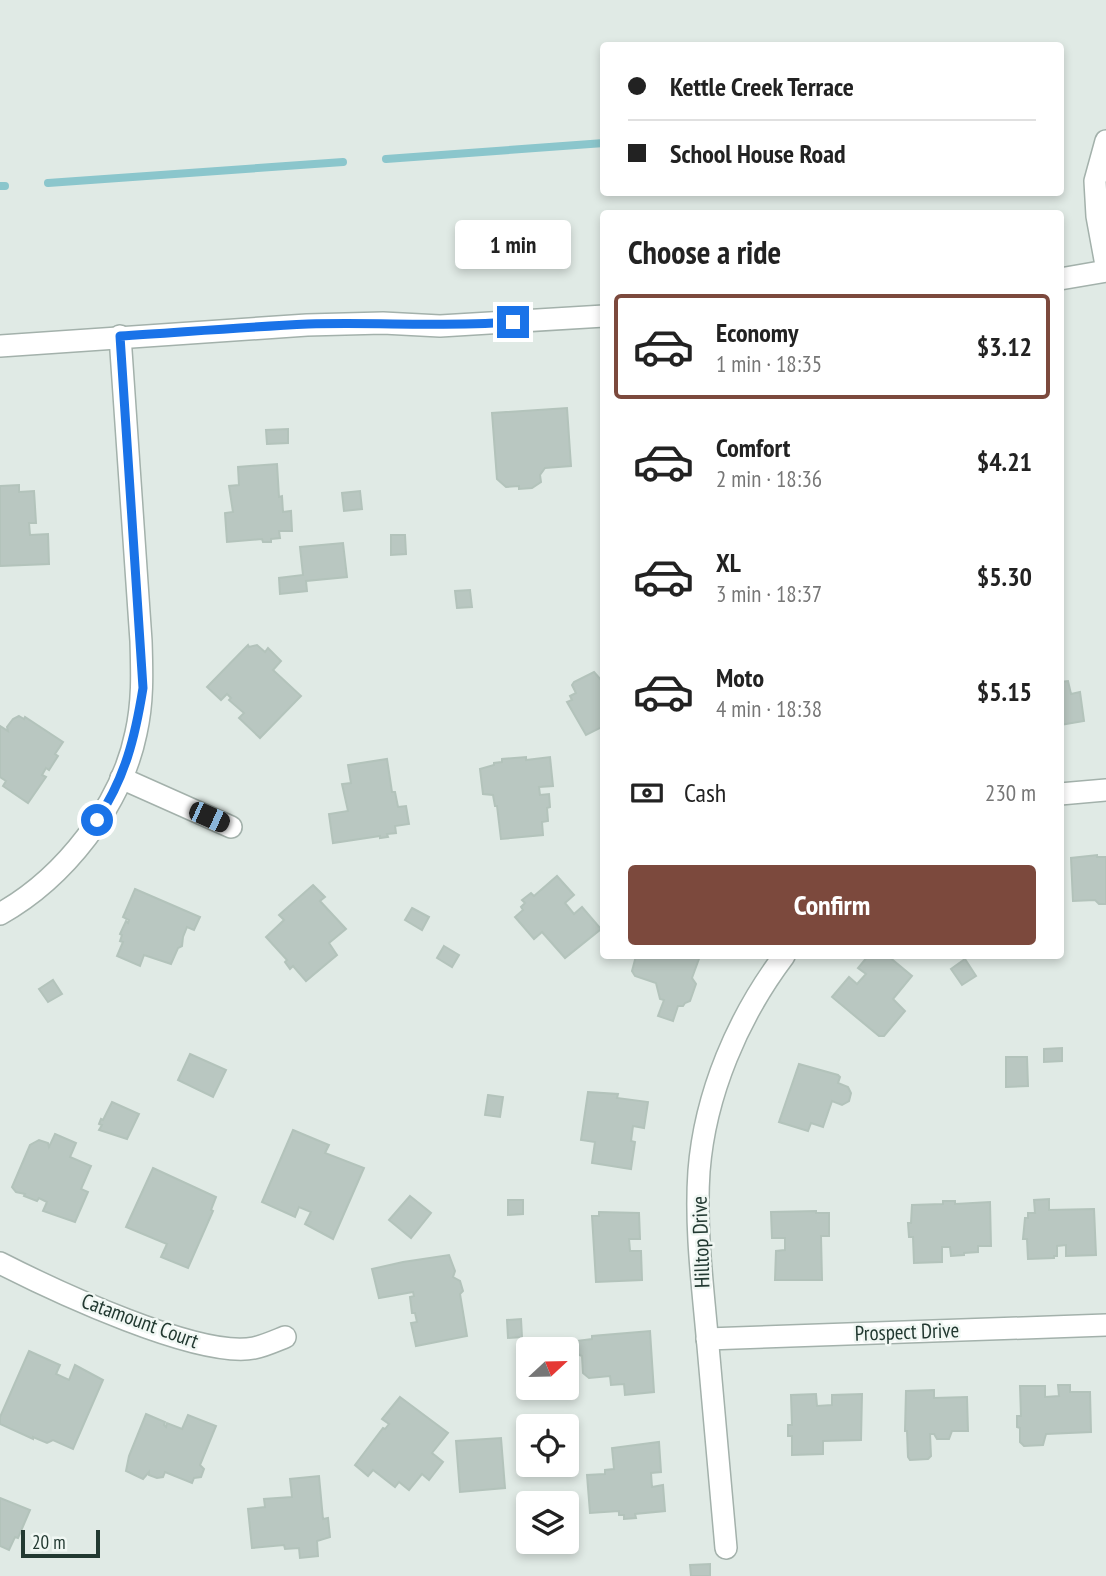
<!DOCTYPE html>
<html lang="en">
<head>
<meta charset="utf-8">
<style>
	:root { --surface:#fff; --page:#f6f6f6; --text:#222; --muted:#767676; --line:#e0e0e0; --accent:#7c493d }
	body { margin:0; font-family:"PT Sans Narrow",sans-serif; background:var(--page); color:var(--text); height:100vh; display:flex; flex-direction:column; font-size:26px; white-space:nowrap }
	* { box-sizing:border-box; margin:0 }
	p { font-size:23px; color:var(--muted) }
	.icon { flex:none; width:38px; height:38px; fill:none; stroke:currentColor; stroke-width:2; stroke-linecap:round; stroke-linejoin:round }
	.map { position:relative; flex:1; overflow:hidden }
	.sheet { position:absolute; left:600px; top:210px; width:464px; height:749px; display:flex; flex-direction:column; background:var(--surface); border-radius:7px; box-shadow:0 4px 10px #0003 }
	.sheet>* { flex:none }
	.guide { position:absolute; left:600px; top:42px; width:464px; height:154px; border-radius:7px; box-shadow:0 4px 10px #0003; display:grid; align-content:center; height:154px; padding:0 28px; background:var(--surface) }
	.needle { width:46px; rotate:68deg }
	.fabs { position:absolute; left:516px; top:1337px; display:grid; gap:14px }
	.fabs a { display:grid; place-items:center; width:63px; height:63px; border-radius:7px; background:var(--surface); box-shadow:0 4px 10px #0003; font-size:35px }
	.scale { position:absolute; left:21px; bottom:18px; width:79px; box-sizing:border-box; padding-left:7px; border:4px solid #223931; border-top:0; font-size:19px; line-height:24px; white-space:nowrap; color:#223931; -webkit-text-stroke:5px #f0f7f3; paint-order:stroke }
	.end { position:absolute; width:32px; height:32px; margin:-16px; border:9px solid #1a73e8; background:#fff; box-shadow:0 0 0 4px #fff }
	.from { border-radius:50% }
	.bubble { position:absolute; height:49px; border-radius:7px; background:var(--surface); box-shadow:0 4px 10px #0003; font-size:23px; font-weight:600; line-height:49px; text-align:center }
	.car { position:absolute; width:21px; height:42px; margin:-21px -10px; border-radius:9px; box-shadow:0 0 5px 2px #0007; background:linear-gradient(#222 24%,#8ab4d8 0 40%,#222 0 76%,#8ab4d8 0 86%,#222 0) }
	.guide b { display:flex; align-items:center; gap:24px; height:66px; font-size:26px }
	.guide b+b { border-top:2px solid var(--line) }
	.guide i { width:18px; height:18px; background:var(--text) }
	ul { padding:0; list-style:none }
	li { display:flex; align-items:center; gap:21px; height:105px; margin:0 14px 10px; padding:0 14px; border:4px solid transparent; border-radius:7px }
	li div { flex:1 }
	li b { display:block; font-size:26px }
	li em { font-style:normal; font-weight:600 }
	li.on { border-color:var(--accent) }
	li>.icon { width:63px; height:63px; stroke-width:1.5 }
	h2 { padding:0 28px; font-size:32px; line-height:84px }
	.pay { display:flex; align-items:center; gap:18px; height:77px; padding:0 28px; font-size:26px }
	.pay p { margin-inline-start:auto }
	.primary-button { display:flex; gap:14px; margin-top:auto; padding:14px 28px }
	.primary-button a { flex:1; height:80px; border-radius:7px; background:var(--accent); color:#fff; font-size:28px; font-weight:600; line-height:80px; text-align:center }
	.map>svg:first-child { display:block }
</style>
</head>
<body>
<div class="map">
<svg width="1106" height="1576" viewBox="0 0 1106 1576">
	<rect width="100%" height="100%" fill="#e0eae5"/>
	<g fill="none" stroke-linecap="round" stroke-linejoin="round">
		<g stroke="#8bc6cc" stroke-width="8">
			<polyline points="386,159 604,143"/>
			<polyline points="48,183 343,162"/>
			<polyline points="0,186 5,186"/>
		</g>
	</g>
	<g fill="#b9c7c1" stroke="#b3c3bb" stroke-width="2">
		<polygon points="567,408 571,466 545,468 540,475 541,482 532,488 519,489 519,486 506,487 497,479 492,413"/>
		<polygon points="288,429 288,443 267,444 266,430"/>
		<polygon points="277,464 279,497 282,496 283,512 291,511 292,531 279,531 280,538 271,539 271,542 263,542 262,539 227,542 225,513 233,512 229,486 239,485 238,467"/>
		<polygon points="19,485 19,492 34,491 36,523 29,523 30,535 48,534 49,564 0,566 0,486"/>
		<polygon points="360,491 362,509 344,511 342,493"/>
		<polygon points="391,535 405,535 406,554 391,555"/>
		<polygon points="343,543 347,577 306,581 307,591 280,594 279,578 303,575 300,547"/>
		<polygon points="470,590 472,607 457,608 455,591"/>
		<polygon points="248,645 249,647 257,645 265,652 268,648 281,661 273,670 301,696 260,738 239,718 244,713 229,700 231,698 227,694 221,700 207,687"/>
		<polygon points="594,672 601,680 604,679 604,726 586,735 567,702 572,700 570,696 576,693 572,685 574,682"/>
		<polygon points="1068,681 1071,694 1080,692 1084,721 1060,725 1060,682"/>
		<polygon points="19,716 24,719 25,717 63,742 55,754 58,756 49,770 46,768 42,775 46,777 28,803 3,786 6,781 0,777 0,726 8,731 7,727 13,719"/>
		<polygon points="526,757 526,760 550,757 553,786 539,787 540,795 549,794 550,807 547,808 548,821 542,822 543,835 501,839 497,806 495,806 493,795 483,794 480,769 494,765 494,763 502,762 502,759"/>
		<polygon points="387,759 392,792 395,792 398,807 406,806 409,824 395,826 396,833 387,834 388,837 380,838 380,836 333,843 329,814 348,811 342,784 351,783 348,765"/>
		<polygon points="1097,855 1097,857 1106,857 1106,904 1099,904 1095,900 1073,901 1071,858"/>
		<polygon points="557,876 574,895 565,903 574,914 582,907 601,929 565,958 542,932 534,939 515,917 523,910 521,907 525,903 522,900 531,893 534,896"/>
		<polygon points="313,885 325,897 320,901 346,929 329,943 337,955 306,981 293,966 290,969 285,962 287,960 266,937 284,920 279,915"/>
		<polygon points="135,889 200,917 194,930 187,927 183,937 182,946 178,948 171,964 144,955 140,966 117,956 123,942 120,941 122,935 120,934 126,921 128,923 129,920 123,917"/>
		<polygon points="412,908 429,917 422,930 405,920"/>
		<polygon points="444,946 459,955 452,967 437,958"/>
		<polygon points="636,956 700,956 692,978 696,984 690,1001 685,1003 683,1006 678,1006 673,1021 658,1016 664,1000 660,999 656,983 635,976 632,971"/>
		<polygon points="868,956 888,956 912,976 893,999 905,1011 884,1036 879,1036 832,997 849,977 857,984 866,974 858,968"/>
		<polygon points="965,959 976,976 962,985 951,969"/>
		<polygon points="53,980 62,994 48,1002 39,989"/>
		<polygon points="1062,1048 1062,1061 1044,1062 1044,1049"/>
		<polygon points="190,1054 226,1070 213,1097 178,1080"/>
		<polygon points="1006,1057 1027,1057 1028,1086 1006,1087"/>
		<polygon points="799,1064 838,1075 840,1077 838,1083 848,1087 851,1093 849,1101 842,1105 832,1101 823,1127 811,1123 808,1131 779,1122"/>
		<polygon points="588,1092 618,1094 617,1098 648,1102 644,1128 633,1126 631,1141 635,1142 631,1169 592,1163 595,1142 581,1140"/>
		<polygon points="488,1095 503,1097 500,1117 485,1115"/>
		<polygon points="112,1102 139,1114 127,1139 99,1130 102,1125 99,1124 101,1119 103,1120"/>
		<polygon points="293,1130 329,1145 325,1153 364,1168 333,1239 305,1224 311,1212 299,1207 295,1217 262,1202"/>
		<polygon points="55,1134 76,1143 70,1157 91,1166 81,1189 88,1192 75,1222 43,1211 47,1202 39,1198 37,1201 24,1196 25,1194 16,1192 12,1187 30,1145 39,1140 48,1143 49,1147"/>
		<polygon points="153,1168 216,1197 211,1210 213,1211 188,1268 161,1257 167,1244 126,1227"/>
		<polygon points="410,1196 431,1213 411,1238 389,1220"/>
		<polygon points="1049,1199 1049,1210 1094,1209 1096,1255 1066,1256 1066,1245 1057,1246 1057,1256 1054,1256 1054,1258 1028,1259 1027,1239 1023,1239 1025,1218 1028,1218 1028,1213 1035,1213 1034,1200"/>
		<polygon points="508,1200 523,1200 523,1214 508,1215"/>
		<polygon points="943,1201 955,1201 955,1204 990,1202 991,1246 978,1246 978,1252 964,1253 964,1255 951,1256 950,1247 942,1247 942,1262 914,1263 913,1237 909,1237 908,1223 911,1223 912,1205 943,1204"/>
		<polygon points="816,1211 816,1213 829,1213 829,1236 821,1236 822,1280 775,1280 776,1251 785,1250 785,1238 772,1238 771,1212"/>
		<polygon points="599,1212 639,1213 640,1239 629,1239 630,1251 641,1251 642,1280 596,1282 592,1216 599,1216"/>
		<polygon points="449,1255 455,1271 453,1277 460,1281 463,1291 460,1294 467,1336 416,1346 411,1323 417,1322 415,1313 412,1313 410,1297 414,1296 413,1292 379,1298 372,1269 403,1262"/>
		<polygon points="521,1319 522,1337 508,1338 507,1320"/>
		<polygon points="650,1331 654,1392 625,1395 624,1384 611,1385 610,1376 589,1378 583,1373 582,1356 577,1354 576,1341 592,1339 592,1336"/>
		<polygon points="29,1351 60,1365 56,1374 69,1380 75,1365 103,1380 73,1449 53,1440 47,1443 33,1437 33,1439 0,1424 0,1417"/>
		<polygon points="1058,1385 1070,1385 1070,1392 1090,1392 1091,1432 1046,1434 1043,1445 1024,1446 1020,1442 1020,1428 1017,1427 1017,1416 1021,1416 1020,1386 1045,1386 1045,1397 1059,1396"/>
		<polygon points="934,1390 934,1398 967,1397 968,1431 952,1431 949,1439 937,1439 934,1434 930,1434 931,1456 928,1459 910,1460 908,1457 907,1431 905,1431 906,1391"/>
		<polygon points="816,1394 817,1406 832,1405 832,1395 862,1394 861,1440 823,1441 823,1454 792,1455 792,1436 788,1436 788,1425 792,1425 791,1395"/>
		<polygon points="400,1397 448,1433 432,1453 443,1462 429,1480 422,1474 409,1490 399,1482 395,1487 373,1470 368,1476 355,1465 383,1428 385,1429 389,1424 382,1419"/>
		<polygon points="146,1414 165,1422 164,1425 166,1427 167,1423 182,1429 188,1415 216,1426 200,1465 204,1469 201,1477 194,1478 192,1483 165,1472 163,1477 157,1478 149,1475 149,1472 143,1479 126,1471 129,1456"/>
		<polygon points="501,1438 505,1488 460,1492 456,1441"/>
		<polygon points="659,1442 661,1472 651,1473 652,1487 663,1485 665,1511 635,1514 636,1518 624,1519 624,1515 619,1515 619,1511 590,1513 587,1475 605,1474 605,1470 614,1469 612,1448"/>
		<polygon points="319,1476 323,1519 328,1518 330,1537 317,1541 318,1556 300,1558 299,1548 285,1549 284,1545 252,1548 248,1509 265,1507 264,1499 292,1497 290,1479"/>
		<polygon points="0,1498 30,1510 18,1538 15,1537 9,1550 0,1546"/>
		<polygon points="528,1517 528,1537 523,1537 522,1518"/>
		<polygon points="710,1564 710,1576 691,1576 690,1565"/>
	</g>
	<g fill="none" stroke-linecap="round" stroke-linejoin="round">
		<g stroke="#a3b1ab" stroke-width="24">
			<g id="minor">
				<polyline points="1106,141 1095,181 1097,216 1106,265"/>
				<polyline points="1060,279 1106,271"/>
				<polyline points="0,346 307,325 383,323 440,326 604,316"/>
				<polyline points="121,778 231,827"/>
				<polyline points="1060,794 1106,790"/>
				<path d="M0,914C64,878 121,806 136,733C143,702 142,673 141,641L120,336"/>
				<path d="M0,1263C53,1290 199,1359 254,1348C264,1346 275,1341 285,1337"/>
				<polyline points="707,1339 1106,1325"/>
				<path d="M726,1548C720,1480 714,1413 708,1346C703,1288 695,1229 699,1171C705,1094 738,1017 784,956"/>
			</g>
		</g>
		<use href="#minor" stroke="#fff" stroke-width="21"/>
	</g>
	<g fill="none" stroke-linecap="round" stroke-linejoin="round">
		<path stroke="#1a73e8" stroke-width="9" d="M97,820C125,778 135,738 143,688L120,336C183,332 246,327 308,324C377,322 444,327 513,322"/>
	</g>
	<g text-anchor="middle" stroke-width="5" stroke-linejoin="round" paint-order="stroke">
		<g font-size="21" fill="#223931" stroke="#f0f7f3">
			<text transform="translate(701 1242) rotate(-92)" y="7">Hilltop Drive</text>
			<text transform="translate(140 1321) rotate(20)" y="7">Catamount Court</text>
			<text transform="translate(907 1332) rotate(-2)" y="7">Prospect Drive</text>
		</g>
	</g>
</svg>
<div class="fabs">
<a><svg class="needle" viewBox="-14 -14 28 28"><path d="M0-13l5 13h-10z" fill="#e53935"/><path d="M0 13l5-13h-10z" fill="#767676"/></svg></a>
<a><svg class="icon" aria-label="locate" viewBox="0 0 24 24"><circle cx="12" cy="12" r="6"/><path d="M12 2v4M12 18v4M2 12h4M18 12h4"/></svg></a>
<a><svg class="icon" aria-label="layers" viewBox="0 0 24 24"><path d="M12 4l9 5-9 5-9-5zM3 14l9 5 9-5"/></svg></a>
</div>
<div class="scale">20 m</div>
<i class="end from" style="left:97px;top:820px"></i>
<i class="end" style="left:513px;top:322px"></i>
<div class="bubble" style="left:455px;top:220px;width:116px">1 min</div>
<i class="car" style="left:209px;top:817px;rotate:114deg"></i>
<div class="guide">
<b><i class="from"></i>Kettle Creek Terrace</b>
<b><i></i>School House Road</b>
</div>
<section class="sheet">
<h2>Choose a ride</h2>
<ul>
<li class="on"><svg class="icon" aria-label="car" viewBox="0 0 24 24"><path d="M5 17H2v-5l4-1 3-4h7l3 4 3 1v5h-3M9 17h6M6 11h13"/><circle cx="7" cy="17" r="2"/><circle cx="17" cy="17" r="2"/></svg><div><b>Economy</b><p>1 min · 18:35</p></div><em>$3.12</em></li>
<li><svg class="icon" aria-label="car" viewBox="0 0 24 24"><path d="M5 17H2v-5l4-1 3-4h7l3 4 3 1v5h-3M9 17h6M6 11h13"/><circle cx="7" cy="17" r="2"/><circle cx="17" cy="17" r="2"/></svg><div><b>Comfort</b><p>2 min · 18:36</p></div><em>$4.21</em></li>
<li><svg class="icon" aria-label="car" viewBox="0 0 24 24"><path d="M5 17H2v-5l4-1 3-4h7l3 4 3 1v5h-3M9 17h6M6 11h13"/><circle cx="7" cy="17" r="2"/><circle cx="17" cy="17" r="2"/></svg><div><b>XL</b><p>3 min · 18:37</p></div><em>$5.30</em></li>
<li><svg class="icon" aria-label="car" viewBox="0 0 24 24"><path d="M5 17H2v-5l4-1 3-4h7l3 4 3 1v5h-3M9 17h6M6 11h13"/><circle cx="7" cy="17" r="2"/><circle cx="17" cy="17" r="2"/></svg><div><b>Moto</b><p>4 min · 18:38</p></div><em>$5.15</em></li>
</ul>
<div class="pay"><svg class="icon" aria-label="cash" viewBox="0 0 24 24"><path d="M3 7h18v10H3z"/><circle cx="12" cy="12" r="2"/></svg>Cash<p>230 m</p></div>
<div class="primary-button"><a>Confirm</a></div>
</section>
</div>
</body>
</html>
